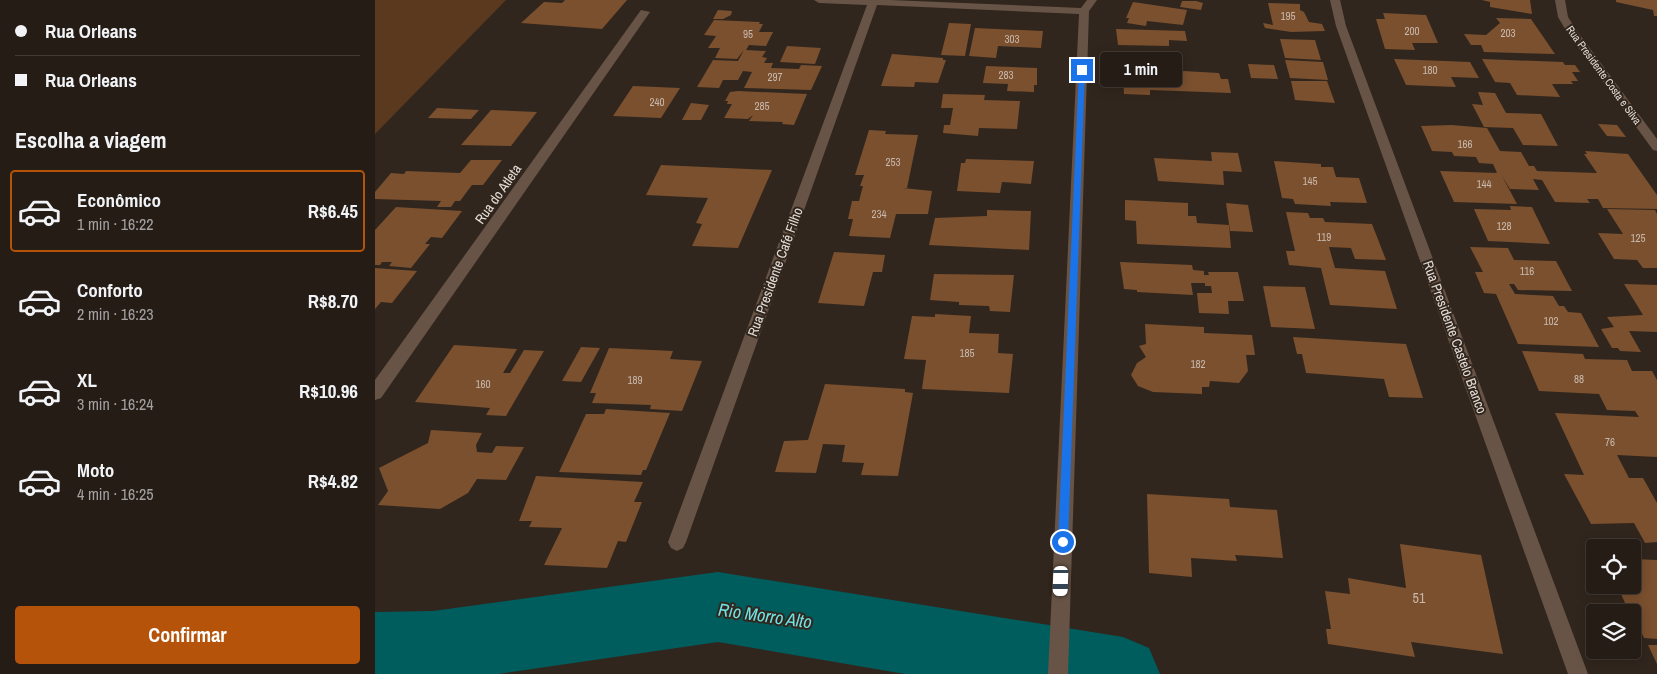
<!DOCTYPE html>
<html lang="pt">
<head>
<meta charset="utf-8">
<style>
	:root { --surface:#251c16; --page:#312923; --text:#f1f3f6; --muted:#a3a1a1; --line:#423a35; --accent:#b45309 }
	body { margin:0; font-family:"Archivo Narrow",sans-serif; background:var(--page); color:var(--text); height:100vh; display:flex; flex-direction:column; font-size:19px; white-space:nowrap }
	* { box-sizing:border-box; margin:0 }
	p { font-size:16px; color:var(--muted) }
	.icon { flex:none; width:28px; height:28px; fill:none; stroke:currentColor; stroke-width:2; stroke-linecap:round; stroke-linejoin:round }
	.map { position:relative; flex:1; overflow:hidden }
	.sheet { display:flex; flex-direction:column; background:var(--surface); width:375px }
	.sheet>* { flex:none }
	.guide { display:grid; align-content:center; height:110px; padding:0 15px; background:var(--surface) }
	.controls { position:absolute; left:1211px; top:539px; display:grid; gap:10px }
	.controls a { display:grid; place-items:center; width:55px; height:55px; border-radius:5px; background:var(--surface); box-shadow:0 2px 12px #0003,0 0 0 1px var(--line); font-size:25px }
	.end { position:absolute; width:22px; height:22px; margin:-11px; border:6px solid #1a73e8; background:#fff; box-shadow:0 0 0 2px #fff }
	.from { border-radius:50% }
	.bubble { position:absolute; height:35px; border-radius:5px; background:var(--surface); box-shadow:0 2px 12px #0003,0 0 0 1px var(--line); font-size:16px; font-weight:700; line-height:35px; text-align:center }
	.car { position:absolute; width:15px; height:30px; margin:-15px -8px; border-radius:6px; box-shadow:0 0 4px 1px #0007; background:linear-gradient(#fff 24%,#345 0 40%,#fff 0 76%,#345 0 86%,#fff 0) }
	.guide b { display:flex; align-items:center; gap:18px; height:48px; font-size:19px }
	.guide b+b { border-top:1px solid var(--line) }
	.guide i { width:12px; height:12px; background:var(--text) }
	ul { padding:0; list-style:none }
	li { display:flex; align-items:center; gap:15px; height:82px; margin:0 10px 8px; padding:0 5px; border:2px solid transparent; border-radius:5px }
	li div { flex:1 }
	li b { display:block; font-size:19px }
	li em { font-style:normal; font-weight:700 }
	li.selected { border-color:var(--accent) }
	li>.icon { width:45px; height:45px; stroke-width:1.5 }
	h2 { padding:0 15px; font-size:22px; line-height:60px }
	.cta { display:flex; gap:10px; margin-top:auto; padding:10px 15px }
	.cta a { flex:1; height:58px; border-radius:5px; background:var(--accent); color:#fff; font-size:20px; font-weight:700; line-height:58px; text-align:center }
	main { display:flex; flex:1; min-height:0 }
	.map>svg:first-child { display:block }
</style>
</head>
<body>
<main>
<section class="sheet">
<div class="guide">
<b><i class="from"></i>Rua Orleans</b>
<b><i></i>Rua Orleans</b>
</div>
<h2>Escolha a viagem</h2>
<ul>
<li class="selected"><svg class="icon" aria-label="car" viewBox="0 0 24 24"><path d="M5 17H2v-5l4-1 3-4h7l3 4 3 1v5h-3M9 17h6M6 11h13"/><circle cx="7" cy="17" r="2"/><circle cx="17" cy="17" r="2"/></svg><div><b>Econômico</b><p>1 min · 16:22</p></div><em>R$6.45</em></li>
<li><svg class="icon" aria-label="car" viewBox="0 0 24 24"><path d="M5 17H2v-5l4-1 3-4h7l3 4 3 1v5h-3M9 17h6M6 11h13"/><circle cx="7" cy="17" r="2"/><circle cx="17" cy="17" r="2"/></svg><div><b>Conforto</b><p>2 min · 16:23</p></div><em>R$8.70</em></li>
<li><svg class="icon" aria-label="car" viewBox="0 0 24 24"><path d="M5 17H2v-5l4-1 3-4h7l3 4 3 1v5h-3M9 17h6M6 11h13"/><circle cx="7" cy="17" r="2"/><circle cx="17" cy="17" r="2"/></svg><div><b>XL</b><p>3 min · 16:24</p></div><em>R$10.96</em></li>
<li><svg class="icon" aria-label="car" viewBox="0 0 24 24"><path d="M5 17H2v-5l4-1 3-4h7l3 4 3 1v5h-3M9 17h6M6 11h13"/><circle cx="7" cy="17" r="2"/><circle cx="17" cy="17" r="2"/></svg><div><b>Moto</b><p>4 min · 16:25</p></div><em>R$4.82</em></li>
</ul>
<div class="cta"><a>Confirmar</a></div>
</section>
<div class="map">
<svg width="1282" height="674" viewBox="0 0 1282 674">
	<rect width="100%" height="100%" fill="#31261d"/>
	<polygon fill="#5a391e" points="0,0 131,0 0,134"/>
	<g fill="none" stroke-linecap="round" stroke-linejoin="round">
		<polygon fill="#005d5e" fill-rule="evenodd" points="343,572 748,637 774,648 785,674 530,674 343,642 123,674 0,674 0,612 58,611"/>
	</g>
	<g fill="#7a502f">
		<polygon points="190,0 252,0 227,29 146,23 169,2 187,3"/>
		<polygon points="1107,0 1155,0 1157,14 1115,7 1115,2"/>
		<polygon points="1241,0 1282,0 1282,16 1279,16 1278,10 1241,2"/>
		<polygon points="807,1 821,1 828,3 826,10 805,7"/>
		<polygon points="758,2 812,10 808,25 772,21 771,26 752,23 754,18 751,18"/>
		<polygon points="893,3 925,4 925,10 929,12 934,22 947,24 950,31 916,32 890,28 888,23 898,25"/>
		<polygon points="343,10 357,11 356,15 348,19 338,19"/>
		<polygon points="1008,13 1051,15 1063,43 1037,43 1040,50 1010,49 1001,19 1010,19"/>
		<polygon points="1121,18 1156,19 1180,54 1109,52 1106,45 1096,45 1089,34 1111,35 1125,23"/>
		<polygon points="339,20 385,22 384,24 388,24 384,32 398,32 391,46 374,45 371,50 391,51 387,57 392,58 389,63 398,63 396,68 424,69 426,65 447,66 436,90 369,88 377,72 368,71 363,80 348,80 344,88 322,87 338,60 363,61 369,50 362,59 340,58 345,48 333,48 341,36 329,35"/>
		<polygon points="574,23 596,24 590,56 566,55"/>
		<polygon points="600,28 668,31 666,48 623,46 621,58 594,56"/>
		<polygon points="741,29 810,31 812,41 794,40 794,46 743,45"/>
		<polygon points="905,39 940,40 946,60 910,58"/>
		<polygon points="412,46 446,48 440,64 405,62"/>
		<polygon points="517,54 568,58 568,60 571,60 563,83 540,82 539,87 506,86"/>
		<polygon points="1019,59 1095,62 1104,78 1076,77 1081,87 1031,85"/>
		<polygon points="1107,59 1188,62 1190,65 1200,65 1205,72 1197,72 1203,81 1196,81 1198,84 1177,84 1185,97 1142,95 1135,83 1120,82"/>
		<polygon points="754,60 808,62 808,71 844,73 846,79 853,79 856,93 775,90 775,95 749,94 748,76 754,76"/>
		<polygon points="910,60 948,62 953,80 915,78"/>
		<polygon points="873,64 899,65 903,79 876,78"/>
		<polygon points="611,66 662,68 662,85 659,85 659,92 632,91 633,84 608,83"/>
		<polygon points="916,81 952,81 960,103 920,100"/>
		<polygon points="258,86 305,88 286,118 238,116"/>
		<polygon points="363,91 432,94 419,125 407,124 408,122 374,121 378,115 373,119 349,118 357,104 352,104 353,101 350,101 355,92"/>
		<polygon points="1103,92 1120,93 1131,113 1166,114 1183,146 1148,145 1138,128 1109,127 1097,104 1108,105"/>
		<polygon points="568,94 610,95 609,100 645,101 642,129 604,128 603,136 568,133 569,125 575,125 578,108 566,108"/>
		<polygon points="316,103 334,105 326,120 307,120"/>
		<polygon points="62,108 104,110 96,119 53,118"/>
		<polygon points="116,110 162,112 136,146 86,145"/>
		<polygon points="1223,124 1242,125 1251,137 1232,136"/>
		<polygon points="1077,125 1112,128 1125,151 1146,152 1154,166 1159,166 1162,171 1222,173 1209,154 1212,154 1210,151 1253,154 1282,195 1282,209 1228,208 1223,199 1212,199 1215,203 1180,202 1167,180 1158,179 1164,190 1135,189 1127,176 1142,204 1079,202 1065,171 1122,173 1118,164 1104,163 1101,157 1079,156 1077,152 1057,151 1046,126"/>
		<polygon points="494,130 511,131 510,134 543,135 532,188 528,188 557,191 553,214 521,214 515,238 474,236 478,219 473,219 477,201 484,201 488,186 485,186 489,175 480,175"/>
		<polygon points="836,152 863,153 867,172 848,171 849,185 783,181 779,158 837,161"/>
		<polygon points="591,159 659,161 656,184 627,182 625,193 582,191 586,163 590,163"/>
		<polygon points="96,160 127,160 108,185 97,185 85,201 80,201 76,207 62,207 66,201 0,199 0,192 16,173 29,174 31,171 85,173"/>
		<polygon points="899,161 946,164 946,167 958,167 961,177 984,178 992,203 955,202 956,206 920,204 918,199 907,198"/>
		<polygon points="286,165 397,170 363,248 317,246 327,224 321,223 333,198 271,195"/>
		<polygon points="750,200 813,203 813,216 821,216 822,223 854,225 856,248 762,244 761,221 750,220"/>
		<polygon points="851,203 873,205 878,232 855,231"/>
		<polygon points="1135,206 1157,207 1175,244 1113,241 1099,209 1136,210"/>
		<polygon points="21,207 87,211 67,238 56,237 50,244 55,244 36,268 14,266 17,262 7,262 5,265 0,265 0,230"/>
		<polygon points="1232,209 1280,210 1282,214 1282,268 1268,268 1262,260 1239,259 1223,233 1248,234"/>
		<polygon points="612,210 656,211 654,250 554,245 560,218 612,216"/>
		<polygon points="911,212 933,213 935,218 948,218 950,222 997,224 1011,260 980,259 976,248 954,247 960,268 1010,271 1022,309 955,305 946,268 914,265 911,251 920,251"/>
		<polygon points="1095,247 1133,248 1139,260 1181,261 1197,291 1143,290 1139,284 1134,284 1140,294 1178,296 1184,306 1189,306 1193,312 1206,313 1224,347 1143,344 1121,294 1109,293 1100,272 1108,272"/>
		<polygon points="459,252 510,255 507,272 498,272 489,306 443,303"/>
		<polygon points="745,262 817,265 818,270 829,271 829,275 834,275 833,272 863,272 869,301 853,301 854,314 824,313 822,293 837,293 836,286 830,286 830,283 816,283 818,295 762,292 762,290 749,289"/>
		<polygon points="0,268 42,271 17,303 6,302 0,309"/>
		<polygon points="559,274 639,275 635,312 615,311 614,306 584,305 584,302 555,300"/>
		<polygon points="1249,284 1282,285 1282,332 1254,331 1266,352 1245,351 1243,348 1237,348 1226,329 1239,327 1232,317 1268,315"/>
		<polygon points="888,286 930,287 940,329 896,327"/>
		<polygon points="560,314 596,316 594,333 624,334 623,353 638,354 634,393 547,389 551,360 529,359 537,316 560,317"/>
		<polygon points="770,324 829,327 829,333 877,335 880,355 871,355 873,371 864,383 835,381 834,387 827,387 827,394 778,392 763,386 756,375 762,363 771,357 764,346 771,344"/>
		<polygon points="918,337 1031,344 1048,398 1014,397 1009,379 931,373 927,354 922,354"/>
		<polygon points="79,345 142,349 128,373 135,373 149,350 169,351 131,416 111,415 115,408 40,402"/>
		<polygon points="206,347 225,348 206,382 187,381"/>
		<polygon points="234,348 298,351 295,359 327,361 307,411 275,409 276,405 217,403 221,393 215,393"/>
		<polygon points="1147,351 1208,354 1210,359 1252,360 1257,371 1277,371 1282,380 1282,457 1242,455 1254,478 1268,478 1282,503 1282,542 1270,543 1259,523 1216,524 1189,474 1209,475 1180,413 1264,417 1260,411 1232,410 1224,394 1164,391"/>
		<polygon points="450,384 530,389 530,392 538,393 523,476 486,475 489,463 467,462 470,445 448,444 441,473 400,472 409,441 433,440"/>
		<polygon points="231,409 295,413 271,470 268,470 266,475 184,472 211,414 229,414"/>
		<polygon points="56,430 107,433 101,445 102,452 117,453 121,446 149,447 131,480 102,479 93,493 65,509 3,505 13,491 4,468 53,443"/>
		<polygon points="161,476 268,482 259,502 267,502 251,542 243,541 232,568 169,565 187,528 154,527 157,521 144,521"/>
		<polygon points="772,494 854,499 855,507 902,510 908,558 860,555 862,561 816,558 817,577 774,573"/>
		<polygon points="1025,544 1106,555 1128,654 1036,642 1040,657 953,644 951,629 956,629 950,591 975,594 973,578 1031,588"/>
		<polygon points="1258,559 1282,560 1282,639 1269,638 1262,622 1258,622 1258,612 1254,612 1242,585 1258,585"/>
		<polygon points="1273,645 1282,645 1282,664"/>
	</g>
	<g fill="none" stroke-linecap="round" stroke-linejoin="round">
		<g fill="#675446" fill-rule="evenodd">
			<polygon points="439,0 515,0 706,8 712,0 722,0 714,11 693,674 673,674 704,14 502,5 311,542 308,548 302,551 296,548 293,542 492,5 444,3"/>
			<polygon points="955,0 965,0 971,26 1213,674 1193,674 961,26"/>
			<polygon points="1180,0 1190,0 1193,17 1202,31 1282,139 1282,151 1278,150 1192,32 1183,17"/>
			<polygon points="266,10 275,12 6,398 0,400 0,380"/>
		</g>
	</g>
	<polygon fill="#1a73e8" points="707,68 710,70 693,542 688,546 683,542 704,70"/>
	<g text-anchor="middle" stroke-width="4" stroke-linejoin="round" paint-order="stroke">
		<g font-size="11" fill="#c9b8ac">
			<text x="913" y="20">195</text>
			<text x="1037" y="35">200</text>
			<text x="1133" y="37">203</text>
			<text x="373" y="38">95</text>
			<text x="637" y="43">303</text>
			<text x="1055" y="74">180</text>
			<text x="631" y="79">283</text>
			<text x="400" y="81">297</text>
			<text x="282" y="106">240</text>
			<text x="387" y="110">285</text>
			<text x="1090" y="148">166</text>
			<text x="518" y="166">253</text>
			<text x="935" y="185">145</text>
			<text x="1109" y="188">144</text>
			<text x="504" y="218">234</text>
			<text x="1129" y="230">128</text>
			<text x="949" y="241">119</text>
			<text x="1263" y="242">125</text>
			<text x="1152" y="275">116</text>
			<text x="1176" y="325">102</text>
			<text x="592" y="357">185</text>
			<text x="823" y="368">182</text>
			<text x="1204" y="383">88</text>
			<text x="260" y="384">189</text>
			<text x="108" y="388">160</text>
			<text x="1235" y="446">76</text>
		</g>
		<g font-size="11" fill="#e3dbd5" stroke="#31261d">
			<text transform="translate(1229 75) rotate(54)" y="4">Rua Presidente Costa e Silva</text>
		</g>
		<g font-size="14" fill="#e3dbd5" stroke="#31261d">
			<text transform="translate(123 194) rotate(-55)" y="5">Rua do Atleta</text>
			<text transform="translate(400 272) rotate(-70)" y="5">Rua Presidente Café Filho</text>
			<text transform="translate(1080 337) rotate(70)" y="5">Rua Presidente Castelo Branco</text>
		</g>
		<g font-size="14" fill="#c9b8ac">
			<text x="1044" y="603">51</text>
		</g>
		<g font-size="18" font-style="italic" fill="#70e2e3" stroke="#31261d">
			<text transform="translate(390 616) rotate(8)" y="6">Rio Morro Alto</text>
		</g>
	</g>
</svg>
<div class="controls">
<a><svg class="icon" aria-label="locate" viewBox="0 0 24 24"><circle cx="12" cy="12" r="6"/><path d="M12 2v4M12 18v4M2 12h4M18 12h4"/></svg></a>
<a><svg class="icon" aria-label="layers" viewBox="0 0 24 24"><path d="M12 4l9 5-9 5-9-5zM3 14l9 5 9-5"/></svg></a>
</div>
<i class="end from" style="left:688px;top:542px"></i>
<i class="end" style="left:707px;top:70px"></i>
<div class="bubble" style="left:725px;top:52px;width:82px">1 min</div>
<i class="car" style="left:686px;top:581px;rotate:182deg"></i>
</div>
</main>
</body>
</html>
